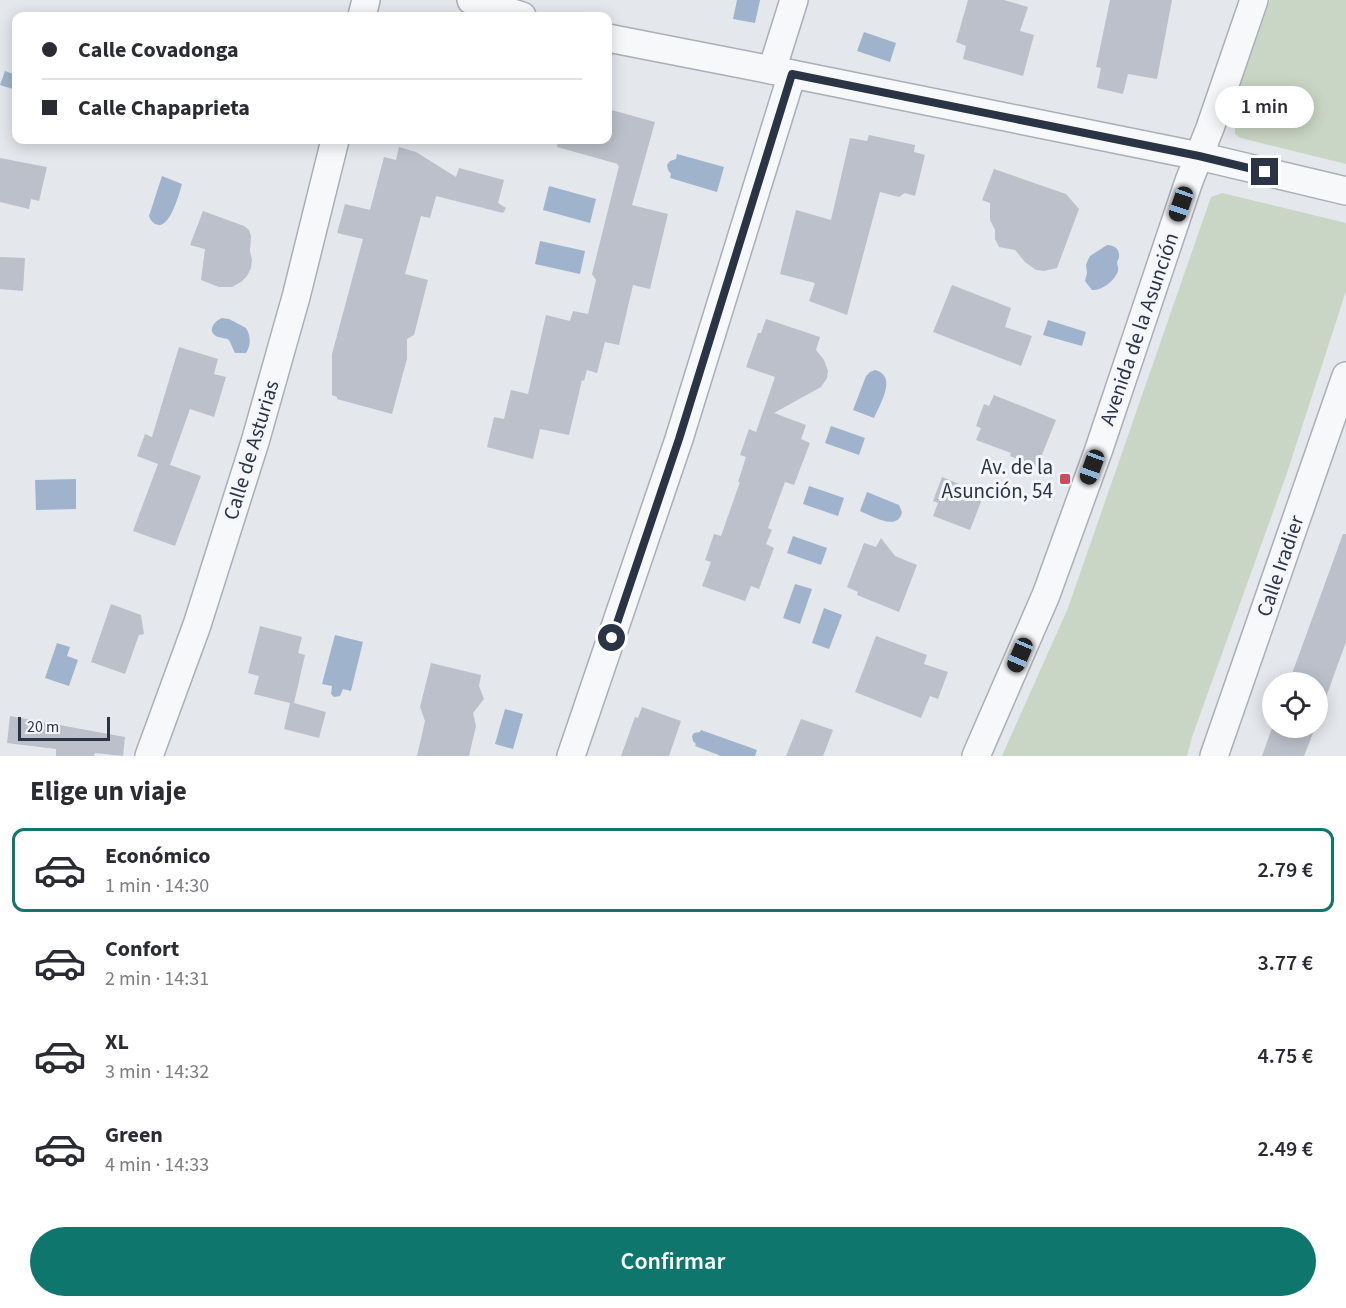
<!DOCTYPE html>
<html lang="es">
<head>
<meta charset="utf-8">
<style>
	:root { --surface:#fff; --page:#f7f7f7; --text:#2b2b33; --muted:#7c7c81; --line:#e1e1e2; --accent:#0f766e }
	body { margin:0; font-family:"Source Sans 3",sans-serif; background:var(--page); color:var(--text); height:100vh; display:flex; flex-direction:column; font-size:22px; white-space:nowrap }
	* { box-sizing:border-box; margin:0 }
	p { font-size:20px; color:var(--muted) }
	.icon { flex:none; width:33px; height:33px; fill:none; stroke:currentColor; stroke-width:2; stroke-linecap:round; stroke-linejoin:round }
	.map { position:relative; height:756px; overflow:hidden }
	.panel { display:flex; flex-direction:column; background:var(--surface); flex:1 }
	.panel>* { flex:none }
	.guide { position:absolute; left:12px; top:12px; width:600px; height:132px; border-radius:12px; box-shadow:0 3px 15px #0003; display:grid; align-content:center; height:132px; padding:0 30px; background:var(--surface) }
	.fabs { position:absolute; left:1262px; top:672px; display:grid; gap:12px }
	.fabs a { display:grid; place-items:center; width:66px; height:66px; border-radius:50%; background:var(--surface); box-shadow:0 3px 15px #0003; font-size:30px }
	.scale { position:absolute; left:18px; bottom:15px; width:92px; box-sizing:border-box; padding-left:6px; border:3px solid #2b3445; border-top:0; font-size:16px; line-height:21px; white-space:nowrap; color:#2b3445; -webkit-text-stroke:4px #f4f6f9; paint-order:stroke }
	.end { position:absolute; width:27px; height:27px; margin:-14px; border:8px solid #2b3445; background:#fff; box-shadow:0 0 0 3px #fff }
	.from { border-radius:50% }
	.bubble { position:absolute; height:42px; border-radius:21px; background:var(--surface); box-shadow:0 3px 15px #0003; font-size:20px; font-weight:600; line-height:42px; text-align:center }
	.car { position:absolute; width:18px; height:36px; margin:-18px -9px; border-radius:8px; box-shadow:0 0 4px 2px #0007; background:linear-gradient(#222 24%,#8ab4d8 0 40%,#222 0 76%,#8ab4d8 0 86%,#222 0) }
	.guide b { display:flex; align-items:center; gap:21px; height:57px; font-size:22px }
	.guide b+b { border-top:2px solid var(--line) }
	.guide i { width:15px; height:15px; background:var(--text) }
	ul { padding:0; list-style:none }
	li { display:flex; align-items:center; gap:18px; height:84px; margin:0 12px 9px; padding:0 18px; border:3px solid transparent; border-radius:12px }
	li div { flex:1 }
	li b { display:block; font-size:22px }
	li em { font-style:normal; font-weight:600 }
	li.on { border-color:var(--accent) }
	li>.icon { width:54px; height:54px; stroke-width:1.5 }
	h2 { padding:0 30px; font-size:27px; line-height:72px }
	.primary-button { display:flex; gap:12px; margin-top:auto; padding:12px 30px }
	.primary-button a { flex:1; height:69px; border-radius:36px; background:var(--accent); color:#fff; font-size:24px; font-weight:600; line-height:69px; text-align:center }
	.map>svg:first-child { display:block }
</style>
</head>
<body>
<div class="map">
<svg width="1346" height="756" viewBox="0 0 1346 756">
	<rect width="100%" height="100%" fill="#e4e7ec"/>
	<g fill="#c9d6c5">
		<polygon points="1270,0 1346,0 1346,164 1241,138 1235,134 1235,127 1241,109 1233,106"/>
		<polygon points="1222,193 1346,223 1346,291 1287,473 1192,737 1187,756 1002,756 1068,608 1211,197"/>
	</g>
	<g fill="#9fb4cc">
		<polygon points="737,0 760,0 755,23 733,19"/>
		<polygon points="864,32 896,43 890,62 857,51"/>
		<polygon points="5,71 16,75 16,90 0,85"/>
		<polygon points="677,154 724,167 717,192 670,178 671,174 668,170 667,165 670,161 676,159"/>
		<path d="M162,176L182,184C179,194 171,225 159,225C153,224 151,221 149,216Z"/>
		<polygon points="549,186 596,199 590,223 543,210"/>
		<polygon points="540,241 585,251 580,274 535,264"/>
		<path d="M1107,245C1114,245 1120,249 1119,257C1119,258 1118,260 1117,262C1117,265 1119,268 1118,271C1115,281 1101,291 1092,290L1085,281L1087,273L1086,265L1088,260L1090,256Z"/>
		<path d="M222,318L229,319L246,328C251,337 251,345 246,353H235L229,340C226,338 222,338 218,337C206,332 214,321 222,318Z"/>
		<polygon points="1048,320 1086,332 1082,346 1043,335"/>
		<path d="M875,370C898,376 880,404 874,418L853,410L866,376L870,372Z"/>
		<polygon points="831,426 865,438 859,455 825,443"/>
		<polygon points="76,479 76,509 36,510 35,480"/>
		<polygon points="809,486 844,498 838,516 803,504"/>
		<path d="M867,492L899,505L902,512C898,532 872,516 860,511Z"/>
		<polygon points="793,536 827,548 821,565 787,553"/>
		<polygon points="795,584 812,589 800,624 783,618"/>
		<polygon points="824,608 842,615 829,649 812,643"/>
		<polygon points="335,635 363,642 351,691 343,689 340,696 334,697 331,694 332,686 322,684"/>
		<polygon points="57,643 70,647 67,656 78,660 69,686 45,678"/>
		<polygon points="505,709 523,714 513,749 495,744"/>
		<polygon points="701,730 757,750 755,756 721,756 695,746 696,744 693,741 692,736 694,733 700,732"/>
	</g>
	<g fill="#bbc0ca">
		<polygon points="968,0 1004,0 1028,7 1020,31 1034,35 1023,76 963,59 966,46 956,42"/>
		<polygon points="1110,0 1172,0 1157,79 1128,74 1123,94 1097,88 1101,68 1096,67"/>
		<polygon points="608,109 655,122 632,205 668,214 650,289 633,285 619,345 605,342 597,373 587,370 584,381 582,380 569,435 540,429 533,459 487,447 494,417 504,419 511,390 528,394 546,315 570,321 573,311 588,314 596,280 592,274 619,166 617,165 618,164 557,147 558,140 608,140"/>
		<polygon points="869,135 915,145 914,152 925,155 915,196 905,193 899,197 880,192 847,315 809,301 815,283 780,274 796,210 831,220 850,138 867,141"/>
		<polygon points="399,147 416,152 456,177 459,168 504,180 498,203 506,208 503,213 436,196 430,218 421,216 405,274 428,280 414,335 407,339 407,359 392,414 337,399 337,397 332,395 332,354 363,239 337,233 345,204 370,210 384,157 396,160"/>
		<polygon points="0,158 47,167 39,201 31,199 29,209 0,202"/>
		<polygon points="994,169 1066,194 1079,209 1057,268 1044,271 1036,270 1025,262 1015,250 999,247 995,239 995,230 990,220 990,203 982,200"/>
		<polygon points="203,211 244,226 249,230 251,236 250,251 252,260 251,268 247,276 241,282 232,287 219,287 201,280 205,249 190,245"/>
		<polygon points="0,257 25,258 23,291 0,289"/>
		<polygon points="952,285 1011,308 1005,327 1032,336 1021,366 933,332"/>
		<polygon points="766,319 820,337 816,350 824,360 828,371 827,378 821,387 774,413 806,425 801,439 810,443 794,485 785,482 768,528 772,530 766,544 774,548 759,589 751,586 745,601 702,586 711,562 705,560 714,534 721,536 740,482 738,482 746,457 740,455 749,429 756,432 775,377 746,367 758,333 761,333"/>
		<polygon points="179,347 218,359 214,374 226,377 214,417 190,409 170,465 201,476 175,546 133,531 158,464 137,456 145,434 152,437"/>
		<polygon points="994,395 1056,420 1037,467 1010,456 1011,453 976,440 981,428 976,426 984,404 989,406"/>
		<polygon points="942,477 984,494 970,530 933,516 938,503 933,501"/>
		<polygon points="1343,534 1346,534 1346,642 1317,722 1317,682 1289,682"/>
		<polygon points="881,538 895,556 917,565 899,612 857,595 858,592 847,587 864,543 876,547"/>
		<polygon points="111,604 141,615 144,634 139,635 125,674 91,662"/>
		<polygon points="260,626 302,637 298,653 305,655 294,703 326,712 319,738 284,729 290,703 254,694 259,676 248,673"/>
		<polygon points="876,636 927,655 924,664 948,672 938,699 930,696 921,718 855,692"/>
		<polygon points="431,663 481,675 479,686 484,699 473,713 476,726 469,756 417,756 425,721 420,707"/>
		<polygon points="642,707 681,721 669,756 621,756 635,717 638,718"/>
		<polygon points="10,716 125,737 123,756 95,753 94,756 56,756 56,749 7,743"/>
		<polygon points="801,719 833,730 823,756 786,756"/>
		<polygon points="1272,728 1315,728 1304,756 1262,756"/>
	</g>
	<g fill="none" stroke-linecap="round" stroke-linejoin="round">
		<g stroke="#a9aeb7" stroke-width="30">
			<g id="minor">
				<polyline points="471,0 522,16"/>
				<polyline points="362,16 366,0"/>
				<polyline points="608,38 792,74 1199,156 1346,191"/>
				<polyline points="772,70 794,0"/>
				<polyline points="149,756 197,625 255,442 296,297 335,140"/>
				<polyline points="571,756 679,439 792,74"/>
				<polyline points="976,756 1046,595 1099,449 1189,181 1210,128 1254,0"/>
				<polyline points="1214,756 1346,376"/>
			</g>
		</g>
		<use href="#minor" stroke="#f7f8fa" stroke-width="27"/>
	</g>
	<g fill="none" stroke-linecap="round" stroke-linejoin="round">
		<polyline stroke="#2b3445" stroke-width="8" points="612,638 679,439 792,74 1199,156 1265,172"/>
	</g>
	<rect fill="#d1495b" stroke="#f4f6f9" stroke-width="2" x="1059" y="473" width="12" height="12" rx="3"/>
	<g text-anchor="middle" stroke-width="6" stroke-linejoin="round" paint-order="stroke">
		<g font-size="21" fill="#2b3445" stroke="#f4f6f9">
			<text transform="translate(1139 329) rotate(-71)" y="7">Avenida de la Asunción</text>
			<text transform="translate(251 450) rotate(-73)" y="7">Calle de Asturias</text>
			<text transform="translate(1280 566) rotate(-71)" y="7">Calle Iradier</text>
		</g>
		<g font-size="21" fill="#2b3445" stroke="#f4f6f9" text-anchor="end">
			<text x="1053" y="474">Av. de la<tspan x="1053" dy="24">Asunción, 54</tspan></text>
		</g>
	</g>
</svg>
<div class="fabs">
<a><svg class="icon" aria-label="locate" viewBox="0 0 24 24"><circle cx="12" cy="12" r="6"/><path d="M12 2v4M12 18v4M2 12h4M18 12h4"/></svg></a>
</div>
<div class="scale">20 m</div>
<i class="end from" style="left:612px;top:638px"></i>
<i class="end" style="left:1265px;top:172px"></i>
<div class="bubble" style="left:1215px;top:86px;width:99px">1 min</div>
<i class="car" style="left:1181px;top:204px;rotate:199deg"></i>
<i class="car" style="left:1092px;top:467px;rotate:200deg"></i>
<i class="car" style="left:1020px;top:655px;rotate:203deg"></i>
<div class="guide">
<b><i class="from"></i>Calle Covadonga</b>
<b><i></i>Calle Chapaprieta</b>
</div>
</div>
<section class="panel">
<h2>Elige un viaje</h2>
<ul>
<li class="on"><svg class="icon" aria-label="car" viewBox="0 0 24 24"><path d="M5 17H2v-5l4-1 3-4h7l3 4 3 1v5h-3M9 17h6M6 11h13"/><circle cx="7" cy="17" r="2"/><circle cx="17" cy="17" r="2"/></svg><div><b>Económico</b><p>1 min · 14:30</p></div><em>2.79 €</em></li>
<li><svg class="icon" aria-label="car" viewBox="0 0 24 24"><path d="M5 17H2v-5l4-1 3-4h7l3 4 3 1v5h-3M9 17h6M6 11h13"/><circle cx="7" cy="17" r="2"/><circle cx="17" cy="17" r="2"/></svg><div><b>Confort</b><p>2 min · 14:31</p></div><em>3.77 €</em></li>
<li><svg class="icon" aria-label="car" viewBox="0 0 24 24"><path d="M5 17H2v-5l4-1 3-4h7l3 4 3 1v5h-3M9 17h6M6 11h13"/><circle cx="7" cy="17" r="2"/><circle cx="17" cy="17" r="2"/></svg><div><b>XL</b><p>3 min · 14:32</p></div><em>4.75 €</em></li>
<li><svg class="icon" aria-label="car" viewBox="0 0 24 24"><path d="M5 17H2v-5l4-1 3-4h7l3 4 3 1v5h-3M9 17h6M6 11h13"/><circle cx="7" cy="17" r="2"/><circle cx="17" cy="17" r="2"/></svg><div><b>Green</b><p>4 min · 14:33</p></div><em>2.49 €</em></li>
</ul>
<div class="primary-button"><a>Confirmar</a></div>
</section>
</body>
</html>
